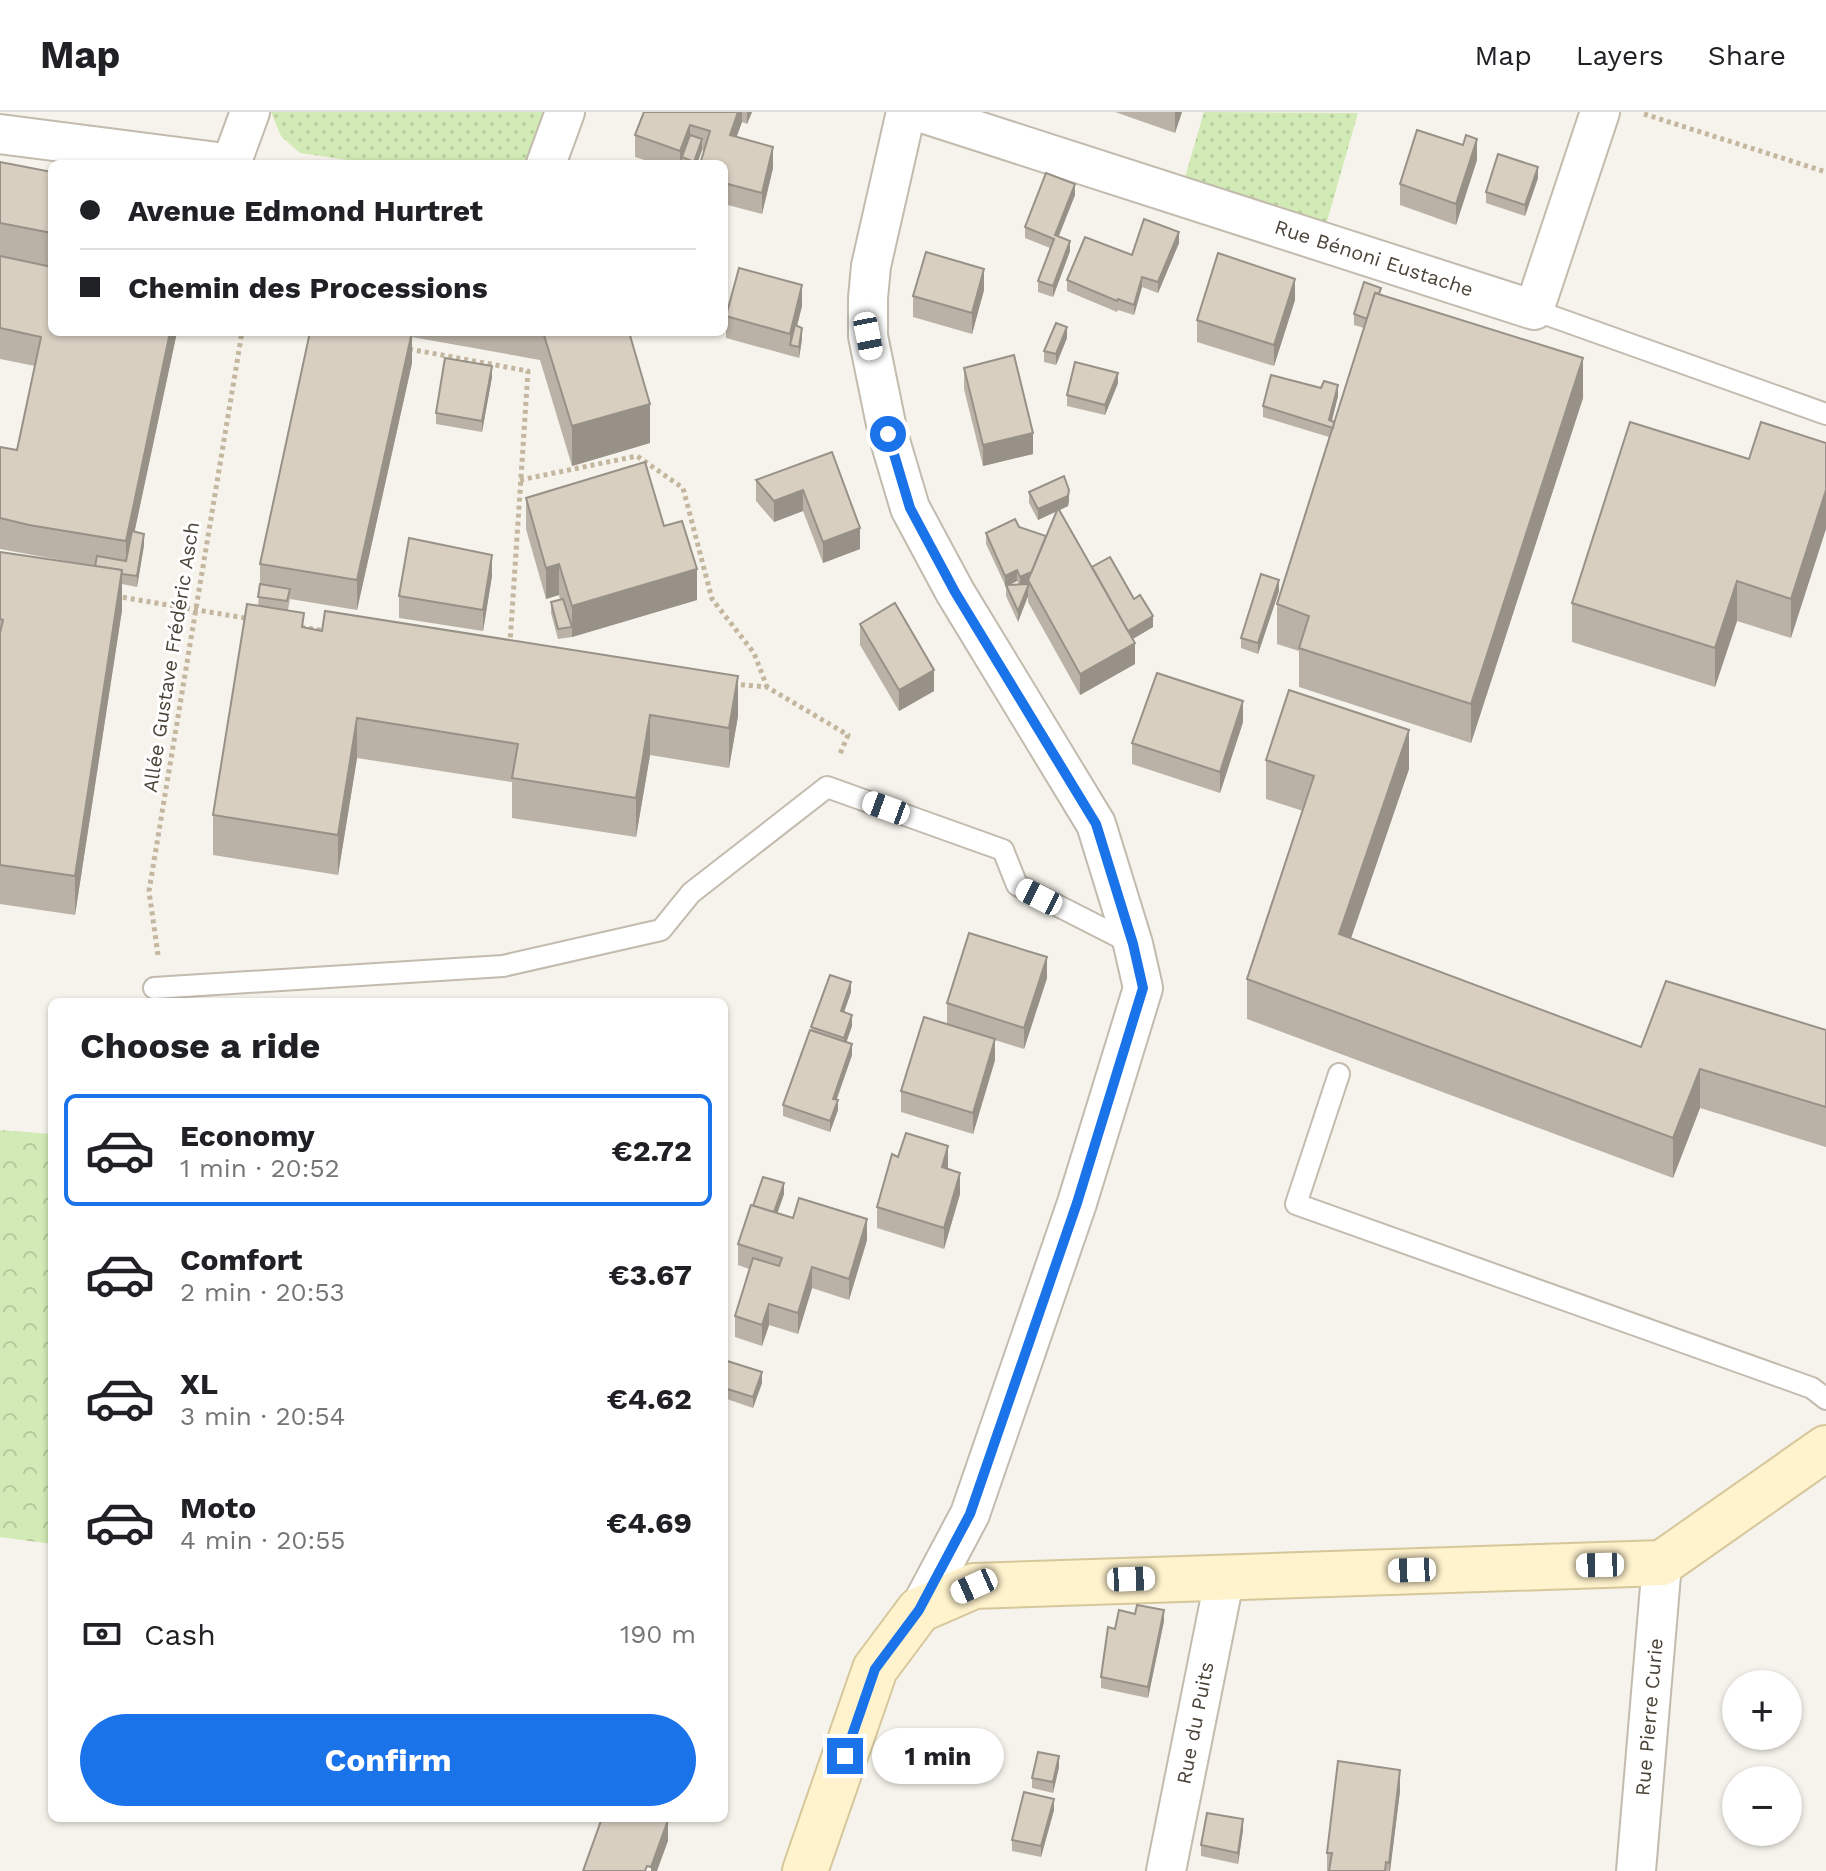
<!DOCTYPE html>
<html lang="en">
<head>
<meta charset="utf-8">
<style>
	:root { --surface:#fff; --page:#f2f2f2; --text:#202124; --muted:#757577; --line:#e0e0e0; --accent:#1a73e8 }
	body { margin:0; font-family:"Work Sans",sans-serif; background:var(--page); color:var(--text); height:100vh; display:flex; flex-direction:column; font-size:30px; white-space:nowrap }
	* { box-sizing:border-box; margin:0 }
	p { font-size:26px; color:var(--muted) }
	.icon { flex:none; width:44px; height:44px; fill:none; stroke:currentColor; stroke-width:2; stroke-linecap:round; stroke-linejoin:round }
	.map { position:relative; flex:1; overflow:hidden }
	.sheet { position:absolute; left:48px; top:886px; width:680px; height:824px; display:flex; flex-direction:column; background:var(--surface); border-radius:12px; box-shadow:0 2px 6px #0004 }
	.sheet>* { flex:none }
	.hud { position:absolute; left:48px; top:48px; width:680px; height:176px; border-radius:12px; box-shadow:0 2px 6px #0004; display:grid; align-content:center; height:176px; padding:0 32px; background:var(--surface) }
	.controls { position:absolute; left:1722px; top:1558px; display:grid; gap:16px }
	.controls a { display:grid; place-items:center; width:80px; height:80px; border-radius:50%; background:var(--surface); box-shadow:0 2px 6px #0004; font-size:40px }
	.end { position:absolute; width:36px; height:36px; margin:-18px; border:10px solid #1a73e8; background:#fff; box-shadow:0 0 0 4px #fff }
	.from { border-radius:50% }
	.bubble { position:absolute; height:56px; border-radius:28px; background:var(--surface); box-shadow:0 2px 6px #0004; font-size:26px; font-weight:700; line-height:56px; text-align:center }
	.car { position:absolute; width:24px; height:48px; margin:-24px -12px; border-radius:10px; box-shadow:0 0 6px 2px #0007; background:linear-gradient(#fff 24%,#345 0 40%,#fff 0 76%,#345 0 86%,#fff 0) }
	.hud b { display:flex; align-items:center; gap:28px; height:76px; font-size:30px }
	.hud b+b { border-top:2px solid var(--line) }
	.hud i { width:20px; height:20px; background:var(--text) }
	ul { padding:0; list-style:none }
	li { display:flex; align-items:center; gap:24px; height:112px; margin:0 16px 12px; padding:0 16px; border:4px solid transparent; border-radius:12px }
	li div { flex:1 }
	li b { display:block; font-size:30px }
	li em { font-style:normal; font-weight:700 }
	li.selected { border-color:var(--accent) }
	li>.icon { width:72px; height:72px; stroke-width:1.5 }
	h2 { padding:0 32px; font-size:36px; line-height:96px }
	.pay { display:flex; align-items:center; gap:20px; height:88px; padding:0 32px; font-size:30px }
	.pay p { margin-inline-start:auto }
	.action { display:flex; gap:16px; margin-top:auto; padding:16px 32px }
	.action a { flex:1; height:92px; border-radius:48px; background:var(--accent); color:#fff; font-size:32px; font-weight:700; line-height:92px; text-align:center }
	header { display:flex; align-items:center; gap:48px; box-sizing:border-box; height:112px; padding:0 40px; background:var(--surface); border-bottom:2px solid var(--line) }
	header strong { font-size:38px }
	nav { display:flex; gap:44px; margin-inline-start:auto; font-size:28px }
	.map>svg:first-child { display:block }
</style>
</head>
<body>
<header>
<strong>Map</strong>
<nav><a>Map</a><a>Layers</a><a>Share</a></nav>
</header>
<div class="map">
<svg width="1826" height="1759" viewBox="0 0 1826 1759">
	<defs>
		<pattern id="forest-crowns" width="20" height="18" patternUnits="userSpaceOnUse" patternTransform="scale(2)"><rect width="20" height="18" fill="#d2eab5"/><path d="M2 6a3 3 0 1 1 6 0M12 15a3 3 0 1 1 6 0" fill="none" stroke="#b6ca9c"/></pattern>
		<pattern id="park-dots" width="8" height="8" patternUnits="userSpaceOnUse" patternTransform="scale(2)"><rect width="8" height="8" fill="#d2eab5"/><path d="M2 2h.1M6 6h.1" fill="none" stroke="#b6ca9c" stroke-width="1.8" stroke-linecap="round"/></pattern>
	</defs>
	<rect width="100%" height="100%" fill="#f6f3ec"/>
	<polygon fill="url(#forest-crowns)" points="0,1018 52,1022 52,1432 0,1425"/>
	<g fill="url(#park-dots)">
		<polygon points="271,0 559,0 539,52 375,52 300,41 281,24"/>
		<polygon points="1204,0 1358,1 1325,116 1183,72"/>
	</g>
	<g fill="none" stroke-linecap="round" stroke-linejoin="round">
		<g stroke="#c2bbae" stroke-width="24">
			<g id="lane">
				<polyline points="1534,198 1826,302"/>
				<polyline points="154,876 503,854 661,818 691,781 827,675 1003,738 1017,773 1133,832"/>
				<polyline points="1339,962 1296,1092 1812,1276 1826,1287"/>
			</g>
		</g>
		<g stroke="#c2bbae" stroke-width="42">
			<g id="street">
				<polyline points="906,0 871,154 868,186 868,224 888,322 910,396 955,480 1096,712 1133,832 1143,876 1077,1091 970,1402 919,1498"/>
				<polyline points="919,0 1534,198 1600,0"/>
				<polyline points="0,22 233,52"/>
				<polyline points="231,52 250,0"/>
				<polyline points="546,52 565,0"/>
				<polyline points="1166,1759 1225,1464"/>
				<polyline points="1636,1759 1662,1451"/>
			</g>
		</g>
		<g stroke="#d6c79b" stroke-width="48">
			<polyline id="secondary" points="805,1759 875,1557 919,1498 974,1474 1662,1451 1826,1336"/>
		</g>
		<g stroke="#c4b79f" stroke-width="5" stroke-dasharray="4 4" stroke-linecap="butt">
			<polyline points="1644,2 1826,60"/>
			<polyline points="409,237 528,259 510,531"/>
			<polyline points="520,368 637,344 683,376 712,487 754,541 767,575"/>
			<polyline points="115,484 251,507"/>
			<polyline points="301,515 326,519"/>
			<polyline points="733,572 767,575 848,623 840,642"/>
			<polyline points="158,843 149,779 242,220"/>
		</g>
		<use href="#lane" stroke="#fff" stroke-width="20"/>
		<use href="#street" stroke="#fff" stroke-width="38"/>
		<use href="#secondary" stroke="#fff3cd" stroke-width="44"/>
	</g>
	<g fill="#bab2a6" fill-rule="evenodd">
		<polygon points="644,0 752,0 747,12 742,10 736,25 773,56 762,102 724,92 724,52 704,38 702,38 697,52 657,52 635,45 635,23"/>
		<polygon points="1115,0 1182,0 1175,21"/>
		<polygon points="1477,48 1456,113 1400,93 1400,72"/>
		<polygon points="0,50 52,60 52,220 177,220 134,420 144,433 137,475 122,472 122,498 75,803 0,792 0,440 93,454 0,437 0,335 17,338 35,254 0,247"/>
		<polygon points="1538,66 1525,104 1486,91 1486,80"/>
		<polygon points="1075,83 1059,124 1070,139 1053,185 1038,180 1038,169 1050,136 1025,126 1025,115"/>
		<polygon points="1179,131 1158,181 1142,175 1134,203 1118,198 1117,200 1067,179 1067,168 1132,143"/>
		<polygon points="984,178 972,222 913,205 913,184"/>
		<polygon points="1381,183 1583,286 1471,631 1299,575 1299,539 1277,532 1277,492 1329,325 1263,305 1263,294 1338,284 1332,309 1334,310 1364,216 1354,213 1354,202"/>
		<polygon points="1295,188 1274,254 1197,230 1197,208"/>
		<polygon points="802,194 797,214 802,227 799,246 726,226 726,204"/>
		<polygon points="310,220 629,220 650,331 572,354 540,248 412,225 412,251 357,498 290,487 288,498 304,515 738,604 729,656 650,643 636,725 512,706 512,670 357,646 338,763 213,743 213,703 258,494 260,472 260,452"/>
		<polygon points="1067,226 1056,253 1044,250 1044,239"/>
		<polygon points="964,256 1033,342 983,354 964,277"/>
		<polygon points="492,265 482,320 436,312 436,301"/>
		<polygon points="1118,271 1105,303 1067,294 1067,283"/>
		<polygon points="1826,331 1791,526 1737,509 1715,575 1572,530 1572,491 1749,347"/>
		<polygon points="832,340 860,437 823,451 803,399 774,410 756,389 756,368"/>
		<path d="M1029,380L1069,389L1068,394L1060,398L1092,455L1134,487L1153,515L1133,527L1135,552L1080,583L1028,490V484L1018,510L1006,484V475L986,432V421L1019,415L1046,424L1057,399L1038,408L1029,391ZM1017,469L1019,473H1009Z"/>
		<polygon points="526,386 664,414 697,488 572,525 558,527 551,501 551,490 560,488 559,483 546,487 526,417"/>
		<polygon points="492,464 483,519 399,506 399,484"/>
		<polygon points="1279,479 1258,542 1241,536 1241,526"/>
		<polygon points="860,512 934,579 899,599 860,533"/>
		<polygon points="1243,610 1220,681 1132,652 1132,631"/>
		<polygon points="1266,648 1409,657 1351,826 1641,935 1826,918 1826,1035 1700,996 1673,1066 1247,907 1247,867 1303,699 1266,687"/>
		<polygon points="1047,866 1024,937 995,928 995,948 973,1022 901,1000 901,979 947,912 947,891"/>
		<polygon points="851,880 844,900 852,914 846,930 852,943 837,987 838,998 830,1020 783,1004 783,993 811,919 811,915"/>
		<polygon points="898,1045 948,1055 947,1057 960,1082 944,1137 877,1116 877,1095"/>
		<polygon points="784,1082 777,1101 867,1128 849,1188 812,1176 798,1222 769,1213 762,1234 735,1225 735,1204 749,1157 738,1153 738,1132 753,1094"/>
		<polygon points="724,1248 762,1271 753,1296 724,1286"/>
		<polygon points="1135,1502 1164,1509 1148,1586 1101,1576 1101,1565 1115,1517"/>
		<polygon points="1059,1655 1053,1681 1032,1676 1032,1666"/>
		<polygon points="1400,1679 1390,1759 1327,1759 1327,1741"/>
		<polygon points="1054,1698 1041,1745 1012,1739 1012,1728"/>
		<polygon points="1243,1718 1238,1752 1201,1744 1201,1733"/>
	</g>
	<g fill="#979187">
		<polygon points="738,0 742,0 742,10 733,35 730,23"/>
		<polygon points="747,0 752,0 747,12"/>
		<polygon points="1175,0 1182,0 1175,21"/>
		<polygon points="690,13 690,34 682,45 682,52 680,52 680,39"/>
		<polygon points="702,27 702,38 697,52 694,52"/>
		<polygon points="1477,27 1477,48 1456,113 1456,92"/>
		<polygon points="773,35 773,56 762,102 762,81"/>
		<polygon points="1538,55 1538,66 1525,104 1525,93"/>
		<polygon points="1075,72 1075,83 1055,133 1055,123"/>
		<polygon points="1179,120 1179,131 1158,181 1158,170"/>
		<polygon points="1070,129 1070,139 1053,185 1053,174"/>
		<polygon points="984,157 984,178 972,222 972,201"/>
		<polygon points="1142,165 1142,175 1134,203 1134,193"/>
		<polygon points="1295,167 1295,188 1274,254 1274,233"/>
		<polygon points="802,173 802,194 792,233 790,233 790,222"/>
		<polygon points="1067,215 1067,226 1056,253 1056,242"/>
		<polygon points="802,216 802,227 799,246 799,235"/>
		<polygon points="170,220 177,220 126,460 126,429"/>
		<polygon points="412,220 412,251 357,498 357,468"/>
		<polygon points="1583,246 1583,286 1471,631 1471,592"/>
		<polygon points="492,254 492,265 482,320 482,309"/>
		<polygon points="1118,261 1118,271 1105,303 1105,293"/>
		<polygon points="1338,273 1338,284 1330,315 1329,308"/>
		<polygon points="650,292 650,331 572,354 572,314"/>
		<polygon points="1033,321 1033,342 983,354 983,333"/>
		<polygon points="803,378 803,399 774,410 774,389"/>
		<polygon points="1069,378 1069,389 1068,394 1038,408 1038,397"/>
		<polygon points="1826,378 1826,417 1791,526 1791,487"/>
		<polygon points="860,416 860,437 823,451 823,430"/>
		<polygon points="144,422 144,433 137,475 137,464"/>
		<polygon points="492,443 492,464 483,519 483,498"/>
		<polygon points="559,452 559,483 546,487 546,456"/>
		<polygon points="697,457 697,488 572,525 572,494"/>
		<polygon points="122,458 122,498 75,803 75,764"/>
		<polygon points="1017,458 1017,469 1005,475 1005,464"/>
		<polygon points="1031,460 1031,470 1028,468 1028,472 1020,476 1020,465"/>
		<polygon points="1279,468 1279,479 1258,542 1258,531"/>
		<polygon points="1737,469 1737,509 1715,575 1715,536"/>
		<polygon points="1028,473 1028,484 1018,510 1018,499"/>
		<polygon points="1153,504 1153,515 1124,532 1124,521"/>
		<polygon points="1135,531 1135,552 1080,583 1080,562"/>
		<polygon points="934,558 934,579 899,599 899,578"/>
		<polygon points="738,564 738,604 729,656 729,616"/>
		<polygon points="1243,589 1243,610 1220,681 1220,660"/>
		<polygon points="650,603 650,643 636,725 636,686"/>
		<polygon points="357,606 357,646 338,763 338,723"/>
		<polygon points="1409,618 1409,657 1339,861 1339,822"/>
		<polygon points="1047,845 1047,866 1024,937 1024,916"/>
		<polygon points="851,870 851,880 841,909 841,899"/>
		<polygon points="852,903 852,914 844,937 844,926"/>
		<polygon points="995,927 995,948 973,1022 973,1001"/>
		<polygon points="852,932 852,943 833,997 833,987"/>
		<polygon points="1700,957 1700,996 1673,1066 1673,1026"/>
		<polygon points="838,988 838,998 830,1020 830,1009"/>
		<polygon points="948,1034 948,1055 942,1076 942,1055"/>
		<polygon points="960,1061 960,1082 944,1137 944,1116"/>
		<polygon points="784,1071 784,1082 771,1120 771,1110"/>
		<polygon points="867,1107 867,1128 849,1188 849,1167"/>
		<polygon points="812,1155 812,1176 798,1222 798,1201"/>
		<polygon points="769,1192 769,1213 762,1234 762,1213"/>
		<polygon points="762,1260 762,1271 753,1296 753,1285"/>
		<polygon points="1164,1498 1164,1509 1148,1586 1148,1575"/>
		<polygon points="1059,1644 1059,1655 1053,1681 1053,1670"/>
		<polygon points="1400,1658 1400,1679 1390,1759 1389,1759"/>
		<polygon points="1054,1687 1054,1698 1041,1745 1041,1734"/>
		<polygon points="1243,1707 1243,1718 1238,1752 1238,1741"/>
		<polygon points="668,1708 668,1729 657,1759 651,1759 651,1755"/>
	</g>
	<g fill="#d8cfc1" stroke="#979187" stroke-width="2">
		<polygon points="644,0 738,0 730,23 773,35 762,81 724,71 724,52 700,52 710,19 690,13 680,39 635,23"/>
		<polygon points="1417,18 1463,33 1466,23 1477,27 1456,92 1400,72"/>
		<polygon points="690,23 702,27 694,50 682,45"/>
		<polygon points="1498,42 1538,55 1525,93 1486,80"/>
		<polygon points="0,50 52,60 52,121 0,111"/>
		<polygon points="1046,61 1075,72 1055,123 1070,129 1053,174 1038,169 1054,127 1025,115"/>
		<polygon points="1144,107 1179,120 1158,170 1142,165 1134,193 1118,187 1117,189 1067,168 1085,125 1132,143"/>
		<polygon points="926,140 984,157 972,201 913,184"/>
		<polygon points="1218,141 1295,167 1274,233 1197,208"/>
		<polygon points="0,144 52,155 52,220 170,220 126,429 29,413 0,406 0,335 17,338 41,225 0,216"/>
		<polygon points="739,156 802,173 790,222 726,204"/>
		<polygon points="1364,170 1381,176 1379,182 1375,181 1367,207 1354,202"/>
		<polygon points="1375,181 1583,246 1471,592 1299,536 1309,504 1277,492"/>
		<polygon points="1056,211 1067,215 1056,242 1044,239"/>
		<polygon points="795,213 802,216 799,235 790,233"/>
		<polygon points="310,220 412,220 357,468 260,452"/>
		<polygon points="543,220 629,220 650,292 572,314"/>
		<polygon points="1014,243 1033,321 983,333 964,256"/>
		<polygon points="445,246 492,254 482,309 436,301"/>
		<polygon points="1075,250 1118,261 1105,293 1067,283"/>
		<polygon points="1271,263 1321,276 1324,269 1338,273 1329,308 1334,310 1333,316 1263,294"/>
		<polygon points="1630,310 1749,347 1761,310 1826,331 1826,378 1791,487 1737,469 1715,536 1572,491"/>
		<polygon points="832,340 860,416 823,430 803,378 774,389 756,368"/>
		<polygon points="645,350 664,414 682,409 697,457 572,494 559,452 546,456 526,386"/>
		<polygon points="1064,364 1069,378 1068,384 1038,397 1029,380"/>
		<polygon points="1058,396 1135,531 1080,562 1028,468"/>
		<polygon points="1015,407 1019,415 1046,424 1031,461 1031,460 1020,465 1017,458 1005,464 986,421"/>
		<polygon points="132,419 144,422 137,464 121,462 122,458 95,454 97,444 126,449"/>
		<polygon points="409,426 492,443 483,498 399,484"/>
		<polygon points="0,440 122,458 75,764 0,753 0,521 3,508 0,507"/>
		<polygon points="1110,445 1134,487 1140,483 1153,504 1128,519 1092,455"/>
		<polygon points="1261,462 1279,468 1258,531 1241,526"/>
		<polygon points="260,472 290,477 287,489 258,485"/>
		<polygon points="1029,472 1018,499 1006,473"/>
		<polygon points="563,487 572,515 558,517 551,490"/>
		<polygon points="895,491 934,558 899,578 860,512"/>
		<polygon points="247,492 304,501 302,515 322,519 325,499 738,564 729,616 650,603 636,686 512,666 518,632 357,606 338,723 213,703"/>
		<polygon points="1157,561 1243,589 1220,660 1132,631"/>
		<polygon points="1289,578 1409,618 1339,822 1641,935 1666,869 1826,918 1826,995 1700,957 1673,1026 1247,867 1314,664 1266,648"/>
		<polygon points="969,821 1047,845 1024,916 947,891"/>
		<polygon points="830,863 851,870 841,899 852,903 844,926 811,915"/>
		<polygon points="924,905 995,927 973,1001 901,979"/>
		<polygon points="810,918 852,932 833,987 838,988 830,1009 783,993"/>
		<polygon points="906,1021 948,1034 942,1055 960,1061 944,1116 877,1095 892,1042 898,1045"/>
		<polygon points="763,1065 784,1071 774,1100 753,1094"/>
		<polygon points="799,1086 867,1107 849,1167 812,1155 798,1201 769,1192 762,1213 735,1204 753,1146 779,1154 782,1146 738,1132 751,1093 793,1106"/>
		<polygon points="724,1248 762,1260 753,1285 724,1276"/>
		<polygon points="1137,1493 1164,1498 1148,1575 1101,1565 1108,1515 1115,1517 1119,1498 1135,1502"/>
		<polygon points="1038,1640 1059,1644 1053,1670 1032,1666"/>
		<polygon points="1338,1649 1400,1658 1389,1751 1386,1750 1385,1759 1329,1759 1332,1741 1327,1741"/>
		<polygon points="1024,1680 1054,1687 1041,1734 1012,1728"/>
		<polygon points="1207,1701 1243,1707 1238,1741 1201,1733"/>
		<polygon points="602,1706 662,1706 668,1708 651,1755 647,1754 645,1759 583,1759"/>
	</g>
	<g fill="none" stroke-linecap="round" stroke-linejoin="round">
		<polyline stroke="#1a73e8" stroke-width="10" points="845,1644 875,1557 919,1498 970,1402 1077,1091 1143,876 1133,832 1096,712 955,480 910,396 888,322"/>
	</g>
	<g text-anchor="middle" stroke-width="6" stroke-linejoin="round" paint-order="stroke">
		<g font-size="20" fill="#4b4439" stroke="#fff">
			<text transform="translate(1374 146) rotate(18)" y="7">Rue Bénoni Eustache</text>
			<text transform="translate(171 545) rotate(-81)" y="7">Allée Gustave Frédéric Asch</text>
			<text transform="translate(1649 1605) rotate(-85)" y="7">Rue Pierre Curie</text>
			<text transform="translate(1195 1611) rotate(-79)" y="7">Rue du Puits</text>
		</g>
	</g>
</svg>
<div class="controls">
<a>+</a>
<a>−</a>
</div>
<i class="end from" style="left:888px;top:322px"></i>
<i class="end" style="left:845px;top:1644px"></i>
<div class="bubble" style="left:872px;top:1616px;width:132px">1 min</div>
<i class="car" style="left:868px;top:224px;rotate:169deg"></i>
<i class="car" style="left:886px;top:696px;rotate:290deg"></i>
<i class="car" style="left:1039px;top:785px;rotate:297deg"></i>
<i class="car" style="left:1600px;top:1453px;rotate:269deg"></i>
<i class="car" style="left:1412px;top:1458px;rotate:268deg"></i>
<i class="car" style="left:1131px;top:1467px;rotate:88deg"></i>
<i class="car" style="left:974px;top:1474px;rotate:246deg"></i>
<div class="hud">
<b><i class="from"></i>Avenue Edmond Hurtret</b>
<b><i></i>Chemin des Processions</b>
</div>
<section class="sheet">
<h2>Choose a ride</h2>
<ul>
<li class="selected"><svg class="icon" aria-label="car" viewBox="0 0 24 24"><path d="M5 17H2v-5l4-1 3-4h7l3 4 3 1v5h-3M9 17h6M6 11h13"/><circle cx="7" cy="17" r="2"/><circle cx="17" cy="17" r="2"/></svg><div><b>Economy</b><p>1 min · 20:52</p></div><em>€2.72</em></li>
<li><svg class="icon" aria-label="car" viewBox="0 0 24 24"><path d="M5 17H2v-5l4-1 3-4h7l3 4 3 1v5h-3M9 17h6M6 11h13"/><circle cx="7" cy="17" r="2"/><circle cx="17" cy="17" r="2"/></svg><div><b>Comfort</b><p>2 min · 20:53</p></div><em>€3.67</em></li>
<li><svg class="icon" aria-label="car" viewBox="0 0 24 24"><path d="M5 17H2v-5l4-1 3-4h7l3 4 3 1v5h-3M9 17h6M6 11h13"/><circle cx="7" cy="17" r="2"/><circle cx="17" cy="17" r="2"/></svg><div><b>XL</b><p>3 min · 20:54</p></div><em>€4.62</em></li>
<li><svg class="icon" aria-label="car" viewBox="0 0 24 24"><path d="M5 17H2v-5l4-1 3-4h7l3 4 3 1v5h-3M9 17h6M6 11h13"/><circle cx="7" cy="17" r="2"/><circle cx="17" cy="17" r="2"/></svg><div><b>Moto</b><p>4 min · 20:55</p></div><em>€4.69</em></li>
</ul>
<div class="pay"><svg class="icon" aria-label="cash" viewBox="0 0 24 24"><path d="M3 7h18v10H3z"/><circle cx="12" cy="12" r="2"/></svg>Cash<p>190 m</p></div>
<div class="action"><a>Confirm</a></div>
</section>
</div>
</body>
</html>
